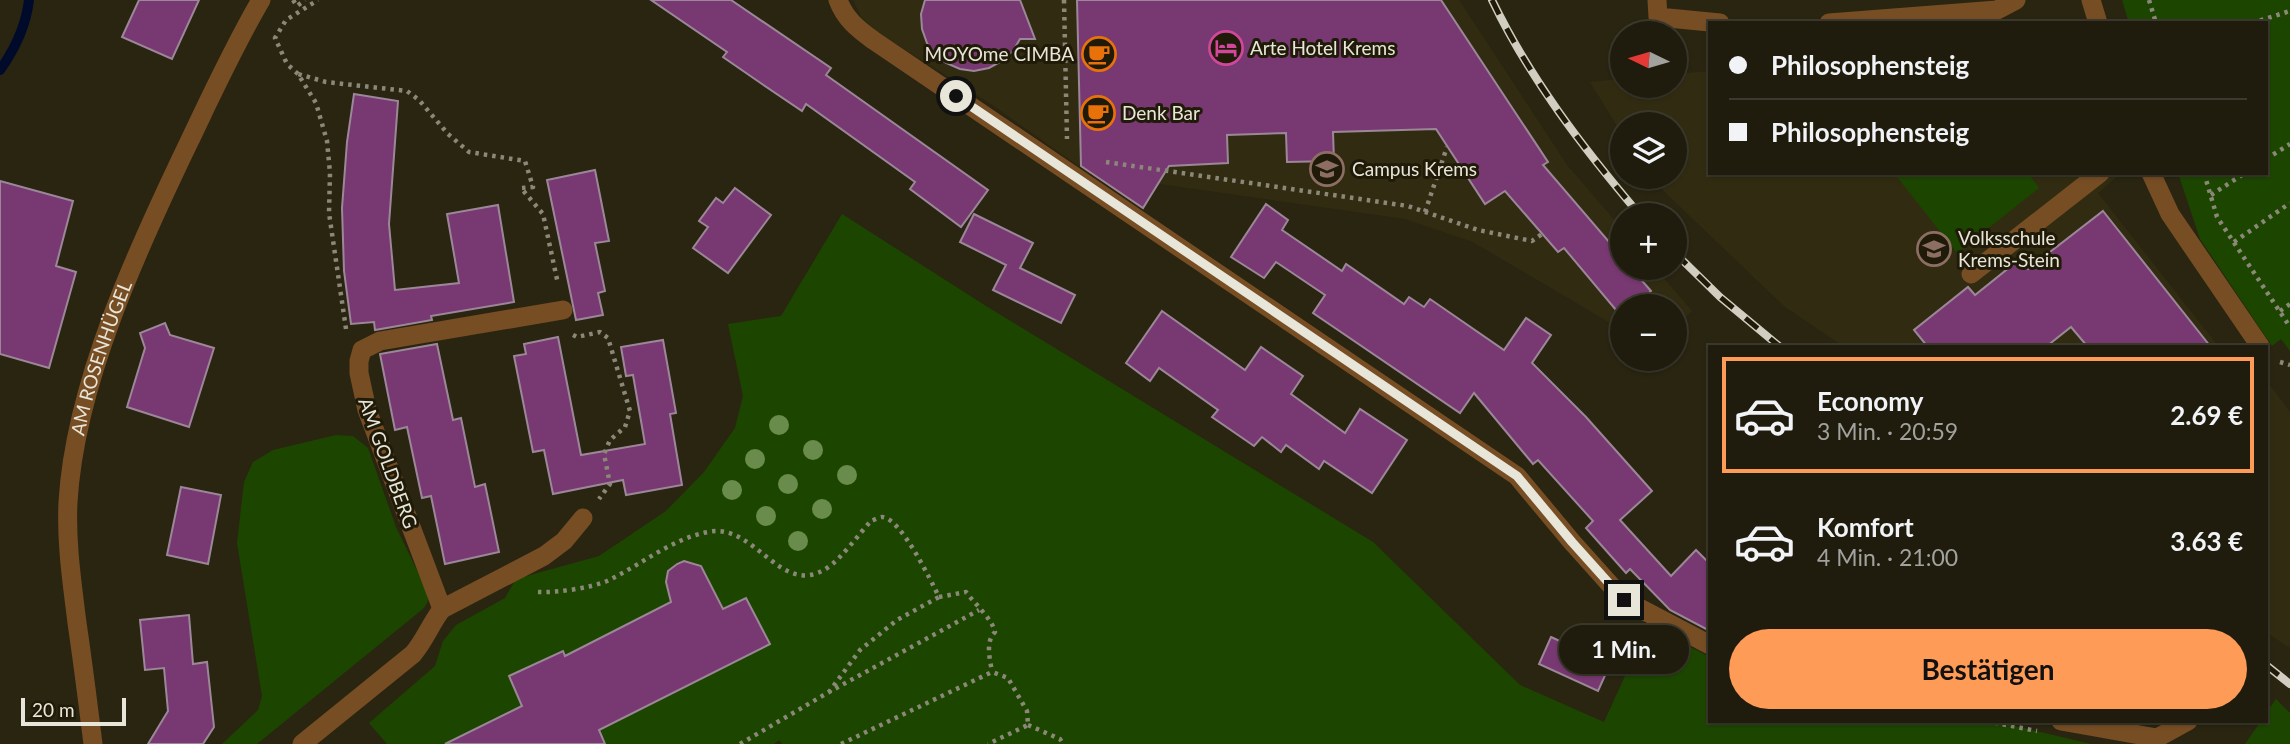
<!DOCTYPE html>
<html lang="de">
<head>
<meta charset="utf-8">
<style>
	:root { --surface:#1f1c0d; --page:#2c291b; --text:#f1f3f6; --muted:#a1a19d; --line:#3c3a2e; --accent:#fe9c57 }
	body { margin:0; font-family:Lato,sans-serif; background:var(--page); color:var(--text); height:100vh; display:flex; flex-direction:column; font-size:26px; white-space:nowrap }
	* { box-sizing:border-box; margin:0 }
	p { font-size:23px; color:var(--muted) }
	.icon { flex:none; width:38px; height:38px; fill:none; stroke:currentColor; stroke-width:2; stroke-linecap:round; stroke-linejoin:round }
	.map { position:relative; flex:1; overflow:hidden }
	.details { position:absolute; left:1708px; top:345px; width:560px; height:378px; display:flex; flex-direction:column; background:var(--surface); border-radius:0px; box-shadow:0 2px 5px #0004,0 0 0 2px var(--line) }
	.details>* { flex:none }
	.hud { position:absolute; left:1708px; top:21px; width:560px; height:154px; border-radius:0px; box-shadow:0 2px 5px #0004,0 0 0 2px var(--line); display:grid; align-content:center; height:154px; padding:0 21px; background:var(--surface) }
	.needle { width:46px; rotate:275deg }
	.buttons { position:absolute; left:1610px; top:21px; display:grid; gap:14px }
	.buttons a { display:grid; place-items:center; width:77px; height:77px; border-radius:50%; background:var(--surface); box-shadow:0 2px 5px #0004,0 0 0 2px var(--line); font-size:35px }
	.scale { position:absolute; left:21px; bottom:18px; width:105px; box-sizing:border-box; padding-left:7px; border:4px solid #e8e5d9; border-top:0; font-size:19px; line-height:24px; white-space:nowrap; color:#e8e5d9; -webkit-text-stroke:5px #1f1b08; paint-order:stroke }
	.end { position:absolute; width:32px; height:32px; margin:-16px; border:9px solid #e8e5d9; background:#111; box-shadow:0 0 0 4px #111 }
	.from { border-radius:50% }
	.bubble { position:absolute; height:49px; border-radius:24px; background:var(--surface); box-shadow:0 2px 5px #0004,0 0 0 2px var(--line); font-size:23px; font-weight:700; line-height:49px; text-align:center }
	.hud b { display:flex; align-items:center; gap:24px; height:66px; font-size:26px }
	.hud b+b { border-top:2px solid var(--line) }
	.hud i { width:18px; height:18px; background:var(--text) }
	ul { padding:12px 0 0; list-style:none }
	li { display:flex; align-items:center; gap:21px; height:116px; margin:0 14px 10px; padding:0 7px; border:4px solid transparent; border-radius:0px }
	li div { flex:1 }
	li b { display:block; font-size:26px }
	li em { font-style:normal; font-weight:700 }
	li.current { border-color:var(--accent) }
	li>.icon { width:63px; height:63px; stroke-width:1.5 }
	.button { display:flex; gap:14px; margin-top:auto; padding:14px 21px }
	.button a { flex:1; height:80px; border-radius:42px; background:var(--accent); color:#111; font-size:28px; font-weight:700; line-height:80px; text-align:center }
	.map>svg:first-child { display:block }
</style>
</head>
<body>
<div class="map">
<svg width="2290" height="744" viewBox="0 0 2290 744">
	<rect width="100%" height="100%" fill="#292511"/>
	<g fill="#312c11">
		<polygon points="853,0 1459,0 1567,165 1622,229 1622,268 1655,268 1692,311 1675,327 1675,306 1622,306 1622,330 1473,242 1405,219 1090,174 988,102 879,33 862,18"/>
		<polygon points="1710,71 1710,173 2121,173 2098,193 2218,346 1843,346 1784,306 1649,177 1675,177 1675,124 1622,124 1622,134 1590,82 1622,79 1622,86 1675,86 1675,74"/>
		<polygon points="2266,380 2290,412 2290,648 2266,632"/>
	</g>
	<g fill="#1c4600">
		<polygon points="2122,0 2290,0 2290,351 2281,339 2272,346 2200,239 2178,173 2266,173 2266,23 2129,23"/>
		<polygon points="1894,173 2028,173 2039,188 1957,253"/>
		<path d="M842,214L986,306L1373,542L1520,685L1604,722L1646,630L1676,640L1710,657V721H1994L2091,744H782L779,740L774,744H605L599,730L769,644L746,598L723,609L701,566C671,550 660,576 673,602L565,656L562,651L509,676L522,706L445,744H387L369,723L435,666L443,641L456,625L505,598L516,579L599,556L666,511L704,472L735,428L743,396L728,324L781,316Z"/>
		<polygon points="336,435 353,436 368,448 396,527 427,591 428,601 424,608 257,744 222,744 258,710 262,696 237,543 244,482 253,462 273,450"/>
		<polygon points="2276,699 2290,713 2290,744 2245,744 2261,721 2266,721 2266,713"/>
	</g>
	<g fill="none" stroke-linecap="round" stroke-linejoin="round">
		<path stroke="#000b2b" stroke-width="10" d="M0,70C15,49 26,26 29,0"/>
	</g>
	<g fill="#783871" stroke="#9b8798" stroke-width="2">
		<polygon points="139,0 199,0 172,59 122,37"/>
		<polygon points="651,0 731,0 831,68 826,75 988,190 961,227 910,189 915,182 806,104 802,111 762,84 723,57 727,52"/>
		<polygon points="925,0 1020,0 1035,39 1020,39 1013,51 1002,61 989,68 974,71 960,69 946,63 935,55 927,43 922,29 921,14"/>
		<polygon points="1077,0 1441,0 1548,162 1543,165 1622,257 1622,268 1631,268 1651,291 1633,306 1622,306 1621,316 1564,248 1558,252 1505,191 1485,204 1436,129 1333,132 1334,161 1287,162 1286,133 1227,135 1228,163 1169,166 1143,208 1081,166"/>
		<polygon points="354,94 398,101 389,224 395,290 459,283 447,214 498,205 514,302 431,316 432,320 375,330 374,322 351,324 344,271 342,208 347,142"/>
		<polygon points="595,170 609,241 595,243 605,291 598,293 603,315 576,320 547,180"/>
		<polygon points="0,181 73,201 56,266 76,272 49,368 0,354"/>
		<polygon points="735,188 771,215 728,273 693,248 708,227 699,221 716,198 723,203"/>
		<polygon points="1266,204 1288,220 1282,230 1342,271 1346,264 1404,304 1409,297 1424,307 1430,299 1504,350 1526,318 1551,335 1532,363 1586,417 1652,491 1620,520 1671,576 1696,550 1710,564 1710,631 1670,610 1630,569 1626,573 1586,528 1593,521 1538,460 1533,464 1474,393 1460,413 1313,313 1325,295 1276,262 1264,278 1231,257"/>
		<polygon points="2103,211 2210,346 2087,346 2071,327 2047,346 1927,346 1914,330 1968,287 1975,295 2020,259 2028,269"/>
		<polygon points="974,214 1033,243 1020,268 1075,295 1061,323 993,290 1006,265 960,242"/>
		<polygon points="1162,311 1245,370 1261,347 1303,376 1291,394 1345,433 1360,409 1407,440 1372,493 1324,461 1319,469 1286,445 1281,452 1262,437 1254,446 1212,417 1218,410 1159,368 1150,381 1126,363"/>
		<polygon points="165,323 170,335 214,348 189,427 127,407 145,348 140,333"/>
		<polygon points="558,337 581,455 645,444 633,375 626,376 621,347 663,340 676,413 670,414 682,485 626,495 623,480 553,494 544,450 533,452 514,356 526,354 524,344"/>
		<polygon points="437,344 453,420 461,418 475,487 485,484 499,552 445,564 431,496 422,498 407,427 395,430 380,354"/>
		<polygon points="181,487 221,495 208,564 167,555"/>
		<polygon points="684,561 701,566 723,609 746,598 770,644 599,730 605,744 445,744 522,706 509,676 563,651 565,656 671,602 666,582 668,571 677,564"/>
		<polygon points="189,615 193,664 207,662 214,727 203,744 148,744 168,711 164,668 145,670 140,620"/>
		<polygon points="1551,637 1586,653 1593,638 1617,649 1598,691 1539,664"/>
	</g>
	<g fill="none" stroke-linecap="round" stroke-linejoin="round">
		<g stroke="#8c8879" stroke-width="4.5" stroke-dasharray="3.5 5" stroke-linecap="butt">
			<polyline points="293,0 297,6 305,0"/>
			<polyline points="1064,0 1067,139"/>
			<polyline points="2149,0 2156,23"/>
			<polyline points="2252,23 2290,11"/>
			<polyline points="298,74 287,64 275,38 286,20 318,0"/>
			<polyline points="2266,159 2290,144"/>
			<polyline points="1106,162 1408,206 1478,230 1532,241 1542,234"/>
			<polyline points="2204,173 2217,217 2290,327"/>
			<polyline points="2211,195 2245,173"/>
			<polyline points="1425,212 1447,147"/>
			<polyline points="2234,242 2290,203"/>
			<polyline points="2280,311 2290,304"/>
			<polyline points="346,329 329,213 330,173 327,141 316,103 298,74 326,82 407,91 419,100 448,134 469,152 525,161 533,187 521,188 543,214 558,284"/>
			<polyline points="573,335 577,337 600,332 608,338 630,411 625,427 610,440 604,454 610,484 599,499"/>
			<polyline points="2280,362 2290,365"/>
			<path d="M538,592C556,593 590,588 607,581C641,565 671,539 708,532C756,522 780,599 827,568C842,558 858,535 871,521C874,520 879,517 882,517C901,518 931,581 939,597L897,620L860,650L829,692"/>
			<path d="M939,597L966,592C974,603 993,620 995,632C985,642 990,659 992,672"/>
			<polyline points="1986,721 2037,731"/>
			<polyline points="1028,725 1060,739 1063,744"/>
			<polyline points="740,744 829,692 979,610"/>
			<polyline points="841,744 992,672 1008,678 1027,711 1028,725 988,744"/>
		</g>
		<g stroke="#774d24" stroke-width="19">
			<polyline points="1657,0 1658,17 1720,23"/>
			<polyline points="1829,23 1997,10 2016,0"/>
			<polyline points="1971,274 2100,173"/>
		</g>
		<g stroke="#774d24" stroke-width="19">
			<path d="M838,0C845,19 858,29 873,40L1517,476L1572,542L1624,600L1710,645"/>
			<polyline points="2091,0 2098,23"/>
			<polyline points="2151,173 2170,214 2260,346"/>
			<polyline points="442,609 367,410 359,373 359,361 362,350 380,341 563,310"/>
			<polyline points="2061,721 2157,738 2188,721"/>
			<path d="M302,744L413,654C425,640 431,623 442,609L544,556L564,541L583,518"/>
		</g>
		<path stroke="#774d24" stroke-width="19" id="s1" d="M93,744C88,704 83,663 77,623C72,582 66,543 68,502C75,383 138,248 189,142C212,94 234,46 261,0"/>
		<g stroke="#d1cec1" stroke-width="8">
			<g id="rail">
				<path d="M1492,0C1530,79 1583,148 1640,215"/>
				<polyline points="1675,253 1720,297 1779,346"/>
				<polyline points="2266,665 2290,684"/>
			</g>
		</g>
		<use href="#rail" stroke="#1f1b08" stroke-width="5" stroke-dasharray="16" stroke-linecap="butt"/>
	</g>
	<g fill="#698c4c">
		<circle cx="779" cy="425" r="10"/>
		<circle cx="813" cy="450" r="10"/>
		<circle cx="755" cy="459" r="10"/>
		<circle cx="847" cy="475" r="10"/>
		<circle cx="788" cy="484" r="10"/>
		<circle cx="732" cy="490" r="10"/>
		<circle cx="822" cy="509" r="10"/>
		<circle cx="766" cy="516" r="10"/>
		<circle cx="798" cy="541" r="10"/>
	</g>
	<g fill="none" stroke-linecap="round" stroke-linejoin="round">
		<polyline stroke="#e8e5d9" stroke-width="9" points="956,96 1517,476 1572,542 1624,600"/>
	</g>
	<defs>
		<g id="hotel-ring" transform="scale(1.75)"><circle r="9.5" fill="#1f1b08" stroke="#d1479c" stroke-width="1.5"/><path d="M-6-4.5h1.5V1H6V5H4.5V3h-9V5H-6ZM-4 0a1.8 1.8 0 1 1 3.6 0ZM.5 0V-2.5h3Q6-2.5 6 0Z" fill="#d1479c"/></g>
		<g id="cafe-ring" transform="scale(1.75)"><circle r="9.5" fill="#1f1b08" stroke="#e8710a" stroke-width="1.5"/><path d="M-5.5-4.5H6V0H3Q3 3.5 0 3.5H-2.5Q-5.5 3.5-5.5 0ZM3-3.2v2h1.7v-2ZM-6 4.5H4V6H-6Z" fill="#e8710a"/></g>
		<g id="university-ring" transform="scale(1.75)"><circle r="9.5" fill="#1f1b08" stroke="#8d6e63" stroke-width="1.5"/><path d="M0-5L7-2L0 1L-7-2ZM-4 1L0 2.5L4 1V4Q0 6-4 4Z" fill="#8d6e63"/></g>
		<g id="school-ring" transform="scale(1.75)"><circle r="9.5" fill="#1f1b08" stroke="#8d6e63" stroke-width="1.5"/><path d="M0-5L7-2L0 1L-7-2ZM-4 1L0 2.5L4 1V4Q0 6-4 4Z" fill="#8d6e63"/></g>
	</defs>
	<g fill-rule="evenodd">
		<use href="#hotel-ring" x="1226" y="48"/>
		<use href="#cafe-ring" x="1099" y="54"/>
		<use href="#cafe-ring" x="1098" y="113"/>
		<use href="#university-ring" x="1327" y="169"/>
		<use href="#school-ring" x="1934" y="249"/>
	</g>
	<g text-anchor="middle" stroke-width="6" stroke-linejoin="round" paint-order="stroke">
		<g font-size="19" fill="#e8e5d9" stroke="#1f1b08" text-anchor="start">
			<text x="1250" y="55">Arte Hotel Krems</text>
			<text x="1074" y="61" text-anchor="end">MOYOme CIMBA</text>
			<text x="1122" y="120">Denk Bar</text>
			<text x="1352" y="176">Campus Krems</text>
			<text x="1958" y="245">Volksschule<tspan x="1958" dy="22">Krems-Stein</tspan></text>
		</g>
		<g font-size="19" fill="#e8e5d9" stroke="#1f1b08">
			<text dy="7" stroke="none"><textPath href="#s1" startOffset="392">AM ROSENHÜGEL</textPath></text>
			<text transform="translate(388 463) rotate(70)" y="7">AM GOLDBERG</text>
		</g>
	</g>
</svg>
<div class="buttons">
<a><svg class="needle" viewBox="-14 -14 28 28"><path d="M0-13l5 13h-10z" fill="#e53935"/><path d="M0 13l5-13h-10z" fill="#a1a19d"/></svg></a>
<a><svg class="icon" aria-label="layers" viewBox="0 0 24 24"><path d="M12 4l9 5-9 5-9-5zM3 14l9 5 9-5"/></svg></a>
<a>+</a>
<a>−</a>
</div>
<div class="scale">20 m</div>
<i class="end from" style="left:956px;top:96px"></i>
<i class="end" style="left:1624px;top:600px"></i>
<div class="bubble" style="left:1559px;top:625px;width:130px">1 Min.</div>
<div class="hud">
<b><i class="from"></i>Philosophensteig</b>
<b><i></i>Philosophensteig</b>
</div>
<section class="details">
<ul>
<li class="current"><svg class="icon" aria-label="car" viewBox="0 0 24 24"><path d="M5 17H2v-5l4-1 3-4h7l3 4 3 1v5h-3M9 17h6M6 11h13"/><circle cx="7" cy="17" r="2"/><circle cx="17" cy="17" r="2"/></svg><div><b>Economy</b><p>3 Min. · 20:59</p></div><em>2.69 €</em></li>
<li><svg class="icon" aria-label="car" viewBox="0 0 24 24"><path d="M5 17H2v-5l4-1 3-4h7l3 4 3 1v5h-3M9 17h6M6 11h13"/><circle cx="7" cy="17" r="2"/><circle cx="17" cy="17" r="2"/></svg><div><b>Komfort</b><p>4 Min. · 21:00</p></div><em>3.63 €</em></li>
</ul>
<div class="button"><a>Bestätigen</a></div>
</section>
</div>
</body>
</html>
